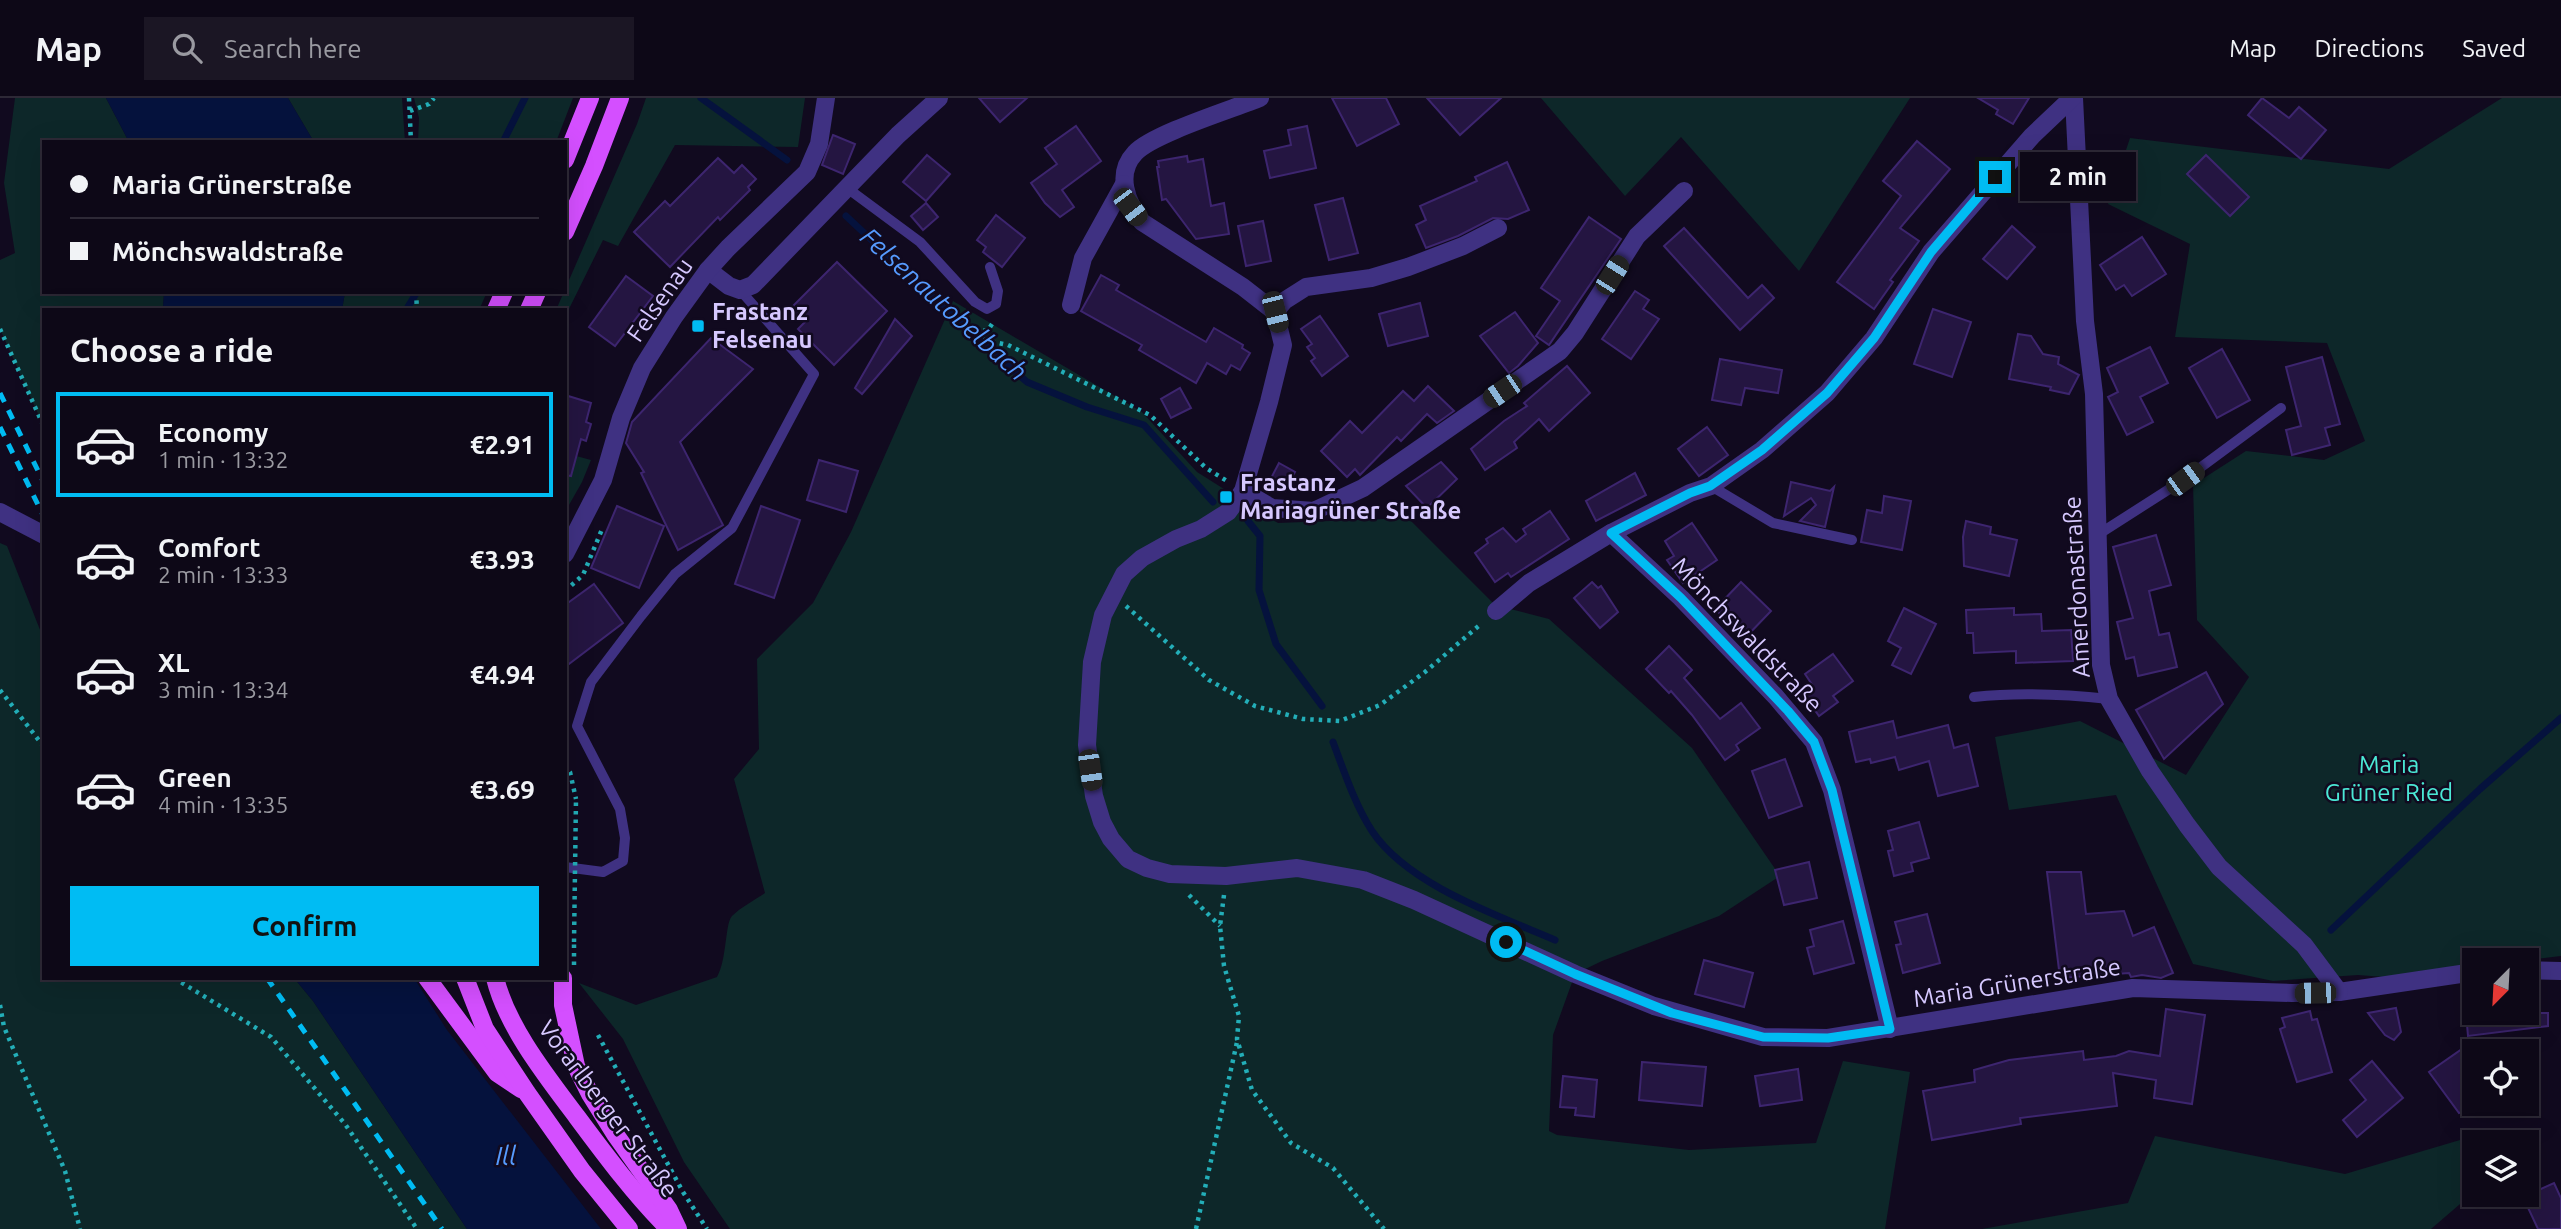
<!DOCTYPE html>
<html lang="en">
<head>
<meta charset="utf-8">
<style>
	:root { --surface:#0d0817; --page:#1b1624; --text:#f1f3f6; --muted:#9a9aa1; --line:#2d2936; --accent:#00bcf3 }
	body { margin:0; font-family:Ubuntu,sans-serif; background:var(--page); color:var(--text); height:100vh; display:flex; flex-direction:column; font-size:26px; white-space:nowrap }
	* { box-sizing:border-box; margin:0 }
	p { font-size:23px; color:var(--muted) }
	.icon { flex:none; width:38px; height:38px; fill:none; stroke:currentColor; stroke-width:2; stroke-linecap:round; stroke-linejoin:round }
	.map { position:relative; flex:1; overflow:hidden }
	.side { position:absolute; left:42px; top:210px; width:525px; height:672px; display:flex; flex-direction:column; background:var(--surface); border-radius:0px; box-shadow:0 7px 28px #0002,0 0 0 2px var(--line) }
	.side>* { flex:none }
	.guide { position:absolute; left:42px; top:42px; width:525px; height:154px; border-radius:0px; box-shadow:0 7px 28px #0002,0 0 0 2px var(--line); display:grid; align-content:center; height:154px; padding:0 28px; background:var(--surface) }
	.needle { width:46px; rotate:204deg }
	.controls { position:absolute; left:2462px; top:850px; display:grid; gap:14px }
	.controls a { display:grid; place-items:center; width:77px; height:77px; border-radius:0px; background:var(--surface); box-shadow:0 7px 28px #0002,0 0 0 2px var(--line); font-size:35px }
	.end { position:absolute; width:32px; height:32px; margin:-16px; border:9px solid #00bcf3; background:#111; box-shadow:0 0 0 4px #111 }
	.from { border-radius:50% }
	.bubble { position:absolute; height:49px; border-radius:0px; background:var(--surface); box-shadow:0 7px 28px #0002,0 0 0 2px var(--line); font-size:23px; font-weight:600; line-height:49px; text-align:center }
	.car { position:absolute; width:21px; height:42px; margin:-21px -10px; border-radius:9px; box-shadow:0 0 5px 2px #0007; background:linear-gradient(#222 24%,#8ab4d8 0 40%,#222 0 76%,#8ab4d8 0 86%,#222 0) }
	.guide b { display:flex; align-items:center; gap:24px; height:66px; font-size:26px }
	.guide b+b { border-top:2px solid var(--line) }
	.guide i { width:18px; height:18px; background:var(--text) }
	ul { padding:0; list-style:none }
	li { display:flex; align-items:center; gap:21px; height:105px; margin:0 14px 10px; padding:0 14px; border:4px solid transparent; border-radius:0px }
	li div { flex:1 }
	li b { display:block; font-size:26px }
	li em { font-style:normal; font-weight:600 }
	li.active { border-color:var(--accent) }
	li>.icon { width:63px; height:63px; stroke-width:1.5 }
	h2 { padding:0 28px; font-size:32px; line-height:84px }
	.action { display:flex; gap:14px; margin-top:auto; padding:14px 28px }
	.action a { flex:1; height:80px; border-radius:0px; background:var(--accent); color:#111; font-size:28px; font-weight:600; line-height:80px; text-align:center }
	header { display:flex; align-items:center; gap:42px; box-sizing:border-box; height:98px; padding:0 35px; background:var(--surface); border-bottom:2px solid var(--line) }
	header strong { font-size:33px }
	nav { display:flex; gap:38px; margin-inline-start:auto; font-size:24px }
	.search { width:490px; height:63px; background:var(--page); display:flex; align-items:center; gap:18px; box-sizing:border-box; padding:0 24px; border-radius:0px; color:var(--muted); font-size:26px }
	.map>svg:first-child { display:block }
</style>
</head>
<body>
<header>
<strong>Map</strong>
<div class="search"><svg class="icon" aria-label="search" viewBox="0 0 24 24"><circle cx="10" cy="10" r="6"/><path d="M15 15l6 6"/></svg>Search here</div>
<nav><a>Map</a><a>Directions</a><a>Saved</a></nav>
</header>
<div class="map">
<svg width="2561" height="1131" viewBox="0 0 2561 1131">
	<rect width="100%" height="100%" fill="#110a1f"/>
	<g fill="#0d2729">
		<polygon points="15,0 106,0 129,44 44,44 44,194 164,194 163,212 44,212 44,329 0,231 0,162 15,155 4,85"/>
		<polygon points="288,0 402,0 405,44 314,44"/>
		<polygon points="414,0 573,0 556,44 418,44 419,20"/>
		<polygon points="646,0 805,0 798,49 675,47 618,148 603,142 565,219 565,212 556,212 637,26"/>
		<polygon points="1541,0 1910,0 1799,173 1681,39 1625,98"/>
		<polygon points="2502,0 2561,0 2561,858 2517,863 2474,863 2474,867 2384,879 2358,877 2273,883 2193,866 2116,697 2009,712 1995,639 2080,623 2186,677 2249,579 2197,522 2193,387 2246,353 2324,362 2365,343 2327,245 2175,239 2190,146 2108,106 2130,40 2389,71"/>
		<polygon points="345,194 487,194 479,212 342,212"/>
		<path d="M953,203L1142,314L1197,374L1278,425L1408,420L1495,507L1549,521L1692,650L1780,778L1719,818L1602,863L1575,876L1553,937L1549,1033L1557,1037L1689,1052L1816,1045L1843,963L1910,974L1885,1131H730L684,1064L623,941L579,885L636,907L717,879C727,862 725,825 732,818C741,809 755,802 765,795L734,681L759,651L757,561L813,505L851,434Z"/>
		<polygon points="565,355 591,362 582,384 565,414"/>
		<polygon points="0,445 7,448 44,542 44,880 294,880 313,903 467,1131 0,1131"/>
		<polygon points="2477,1037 2482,1045 2474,1045 2474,1094 2431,1131 1982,1131 2128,1105 2155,1038 2345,1076"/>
	</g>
	<g fill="#05123d">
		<polygon points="106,0 288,0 314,44 129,44"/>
		<polygon points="164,194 345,194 342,212 163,212"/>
		<polygon points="294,880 450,880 664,1131 467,1131 313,903"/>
	</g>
	<polygon fill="#110a1f" points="414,880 454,880 667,1131 601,1131 447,932"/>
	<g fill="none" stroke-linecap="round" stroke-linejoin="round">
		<g stroke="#05123d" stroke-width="7">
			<polyline points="701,0 787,62"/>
			<polyline points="503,44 525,0"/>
			<polyline points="846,118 955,220 1027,284 1087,309 1144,327 1213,404"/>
			<polyline points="406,212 417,194"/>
			<polyline points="1248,423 1260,438 1259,492 1276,546 1322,608"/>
			<path d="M1333,644C1344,673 1355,707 1372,733C1408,787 1497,817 1555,842"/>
			<polyline points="2331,832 2480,691 2561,620"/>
		</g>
	</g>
	<g fill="#241541" stroke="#3d256f" stroke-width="2">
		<polygon points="979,0 1027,0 1000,24"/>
		<polygon points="1332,0 1386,0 1399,26 1357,48"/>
		<polygon points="1427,0 1501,0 1460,37"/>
		<polygon points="1978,0 2029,0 2013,26 1996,16 1998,12"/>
		<polygon points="2262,0 2289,20 2299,9 2326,32 2301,61 2248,17"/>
		<polygon points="1076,28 1101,63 1062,92 1074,109 1060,119 1045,105 1031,85 1057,66 1045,50"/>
		<polygon points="1307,28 1316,70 1270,80 1264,53 1291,47 1288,32"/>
		<polygon points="833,37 855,46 843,76 822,67"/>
		<polygon points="1917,43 1950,71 1900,130 1919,143 1890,182 1893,184 1874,211 1837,184 1901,98 1883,83"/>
		<polygon points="927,57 950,76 926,103 903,84"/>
		<polygon points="2206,57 2249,99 2230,118 2187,76"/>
		<polygon points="1187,58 1188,64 1203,61 1211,108 1224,105 1229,136 1196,141 1166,101 1162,102 1157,69 1159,69 1158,63"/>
		<polygon points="718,60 734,75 742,67 756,81 748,89 750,92 720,122 718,119 670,169 634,134 665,103 670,108"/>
		<polygon points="1507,64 1529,112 1508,121 1493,120 1458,138 1426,150 1416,127 1426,122 1420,108 1477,83 1475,79"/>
		<polygon points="1343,100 1358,155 1329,162 1315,107"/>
		<polygon points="926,105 938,119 923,132 911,118"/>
		<polygon points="996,117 1025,140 1002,169 983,154 986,149 977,142"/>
		<polygon points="1589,119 1621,141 1549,247 1536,238 1560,203 1541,190"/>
		<polygon points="1263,123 1271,163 1246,168 1238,128"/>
		<polygon points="2012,128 2035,149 2007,181 1983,161"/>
		<polygon points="1684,130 1748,200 1762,187 1774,200 1740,232 1664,148"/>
		<polygon points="2142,139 2166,176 2132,198 2124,187 2116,192 2100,167"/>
		<polygon points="837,164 887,213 834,267 798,231 805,224 791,210"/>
		<polygon points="1101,177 1119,187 1116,192 1206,244 1214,230 1243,247 1242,250 1250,255 1240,272 1231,267 1226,276 1207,265 1196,285 1139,252 1142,247 1081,213"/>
		<polygon points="626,178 653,198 615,248 589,229"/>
		<polygon points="1635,193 1649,202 1643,211 1659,221 1631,261 1602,241"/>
		<polygon points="1420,205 1428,238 1388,248 1379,216"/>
		<polygon points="1933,211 1971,224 1952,279 1914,266"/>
		<polygon points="1515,214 1538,245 1518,268 1509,275 1480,238"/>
		<polygon points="1320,218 1348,258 1322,278 1311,263 1315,260 1307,249 1312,246 1301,231"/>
		<polygon points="895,221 912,238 862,296 855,290"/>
		<polygon points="2018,236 2031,238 2043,256 2059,259 2058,266 2079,277 2069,296 2050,292 2051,289 2009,281"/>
		<polygon points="711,240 753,271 680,344 723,427 678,452 641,375 644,374 626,345 632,324"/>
		<polygon points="2150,249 2168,285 2140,299 2153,324 2127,337 2108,299 2118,294 2107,270"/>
		<polygon points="2222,251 2250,302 2217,320 2189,270"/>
		<polygon points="2322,259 2340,326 2325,330 2330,347 2292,357 2286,332 2301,328 2286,269"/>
		<polygon points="1720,261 1782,272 1778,295 1745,290 1741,307 1712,302"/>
		<polygon points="1567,268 1590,295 1549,333 1539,321 1514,344 1517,350 1485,372 1471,351 1504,323 1527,308 1524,305"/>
		<polygon points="1428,288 1454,313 1437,325 1427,316 1401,343 1397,339 1360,377 1355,371 1347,379 1321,353 1350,323 1362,335 1403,293 1414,303"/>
		<polygon points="1180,290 1191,310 1171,320 1161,301"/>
		<polygon points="565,297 591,305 586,324 591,326 586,343 581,341 571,378 565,377"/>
		<polygon points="1707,329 1728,357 1699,378 1678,351"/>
		<polygon points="819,362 858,373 846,414 807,402"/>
		<polygon points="1441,364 1457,381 1427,410 1406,388"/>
		<polygon points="1279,365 1295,374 1285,393 1269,384"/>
		<polygon points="1635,375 1646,397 1596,423 1586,403"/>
		<polygon points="1791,384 1830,393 1834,389 1825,429 1800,423 1816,407 1811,400 1784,418"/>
		<polygon points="1884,398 1911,403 1902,452 1861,444 1867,412 1882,415"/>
		<polygon points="617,408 664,428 639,490 591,470"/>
		<polygon points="761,408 800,422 774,500 735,486"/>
		<polygon points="1550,413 1569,441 1511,479 1508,475 1495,484 1475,455 1488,445 1486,441 1503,430 1516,444 1526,436 1523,431"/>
		<polygon points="1966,423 1991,429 1990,436 2017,442 2009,478 1964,468 1963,439"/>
		<polygon points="1692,425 1717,462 1683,485 1667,462 1674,458 1665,443"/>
		<polygon points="2156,437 2171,487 2149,493 2159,537 2169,535 2177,569 2138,578 2134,559 2126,561 2117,524 2133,520 2113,449"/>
		<polygon points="1592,484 1598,490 1601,488 1618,514 1600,530 1574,500"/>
		<polygon points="1741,484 1771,513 1745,540 1715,511"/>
		<polygon points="594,486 623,525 565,569 565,507"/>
		<polygon points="1904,510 1936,526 1911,576 1892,567 1901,550 1888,543"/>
		<polygon points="2014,510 2014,517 2041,516 2042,533 2071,532 2073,563 2016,565 2016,553 1974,555 1973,535 1967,535 1966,512"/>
		<polygon points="1669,548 1692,572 1684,580 1720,621 1741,605 1760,630 1736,647 1739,652 1725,662 1692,617 1671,593 1669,595 1646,571"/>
		<polygon points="1833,556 1853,583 1833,598 1838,604 1819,618 1803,595 1813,588 1805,576"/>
		<polygon points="2206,574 2223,606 2164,661 2136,612"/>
		<polygon points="1893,623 1897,640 1948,627 1954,650 1968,646 1978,688 1938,698 1929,663 1899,672 1895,659 1871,665 1870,661 1856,664 1849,634"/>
		<polygon points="1785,661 1802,708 1769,720 1752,673"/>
		<polygon points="1919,724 1929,760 1911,765 1913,773 1894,778 1888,753 1893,752 1888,733"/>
		<polygon points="1809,764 1817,800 1784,807 1775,772"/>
		<polygon points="2047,774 2081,774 2086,816 2124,813 2133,838 2154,829 2173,875 2161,880 2142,877 2131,879 2129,875 2060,880"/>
		<polygon points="1927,816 1940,865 1903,875 1896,847 1901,846 1895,824"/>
		<polygon points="1843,823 1854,865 1814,876 1807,850 1814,848 1810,832"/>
		<polygon points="1704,862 1753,875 1744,909 1695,896"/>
		<polygon points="2396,910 2401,934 2394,942 2385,937 2368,915"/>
		<polygon points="2166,911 2205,917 2192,1006 2154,1000 2156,982 2113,975 2117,1008 2020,1020 2021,1026 1932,1042 1923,993 1975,984 1974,972 2009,962 2083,953 2084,962 2116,958 2129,953 2160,958"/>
		<polygon points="2310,913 2312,922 2317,921 2332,974 2297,984 2280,931 2285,929 2282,920"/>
		<polygon points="2466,915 2548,915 2548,928 2468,938"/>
		<polygon points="2462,951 2474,969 2474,1009 2459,1015 2429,974"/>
		<polygon points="2372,963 2403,1000 2357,1039 2343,1022 2366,1002 2350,982"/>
		<polygon points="1642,964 1706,969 1702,1008 1639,1002"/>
		<polygon points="1798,971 1802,1002 1760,1008 1755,978"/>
		<polygon points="1563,978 1597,982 1594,1019 1575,1017 1576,1010 1560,1009"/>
		<polygon points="2554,1085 2561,1100 2561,1131 2538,1131 2523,1099"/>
	</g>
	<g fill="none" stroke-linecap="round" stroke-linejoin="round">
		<g stroke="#23aeb8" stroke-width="4.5" stroke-dasharray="3.5 5" stroke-linecap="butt">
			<polyline points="409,0 411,44"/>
			<polyline points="410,13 429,6 434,0"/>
			<polyline points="416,194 417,212"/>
			<polyline points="992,226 988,232 981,233 980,241 1008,247 1150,317 1206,370 1227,383"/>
			<polyline points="0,231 44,329"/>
			<polyline points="565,493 583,477 603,429"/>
			<polyline points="1126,508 1209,582 1255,608 1303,621 1340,623 1380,607 1425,574 1482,525"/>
			<polyline points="0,592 44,649"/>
			<polyline points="565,667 570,674 576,701"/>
			<polyline points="1189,797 1220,828"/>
			<polyline points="1224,797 1220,828 1224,868 1239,918 1237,941 1252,992 1291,1045 1333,1070 1384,1131"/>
			<polyline points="574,867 574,844"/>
			<polyline points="174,880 271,939 345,1026 417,1131"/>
			<polyline points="0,907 4,929 65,1073 80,1131"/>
			<polyline points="598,937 683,1094 707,1131"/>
			<polyline points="1196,1131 1237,944"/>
		</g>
		<g stroke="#3f3182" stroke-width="10">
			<polyline points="847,90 920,144 975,204 987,211 996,206 998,193 990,169"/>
			<polyline points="1711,388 1773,425 1852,442"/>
			<polyline points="2099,436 2185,381 2281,310"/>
			<path d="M1974,599C2020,594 2063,596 2109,601"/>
			<polyline points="565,769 603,774 623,763 625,740 620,711 577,628 591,584 641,518 675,476 732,430 814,276 740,192"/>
		</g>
		<g stroke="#3f3182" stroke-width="18">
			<path d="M1260,0C1233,11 1152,36 1135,55C1115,76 1127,105 1142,124L1243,189L1275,214L1283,247L1269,304L1243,393L1228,414L1201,431L1176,441L1142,460L1124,476L1103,517L1092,564L1087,647L1094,698L1102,724L1111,741L1128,761L1147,770L1170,776L1226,778L1297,770L1363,782L1414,802L1575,876L1654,908L1763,939L1828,940L2133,890L2292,895L2339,894L2474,874"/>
			<polyline points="2074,0 2085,223 2094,296 2101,567 2109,601 2150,673 2187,727 2219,769 2304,847 2339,894"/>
			<polyline points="708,172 729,188 740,192 753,187 898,37 939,0"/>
			<polyline points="1071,207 1083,160 1124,86"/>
			<polyline points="1275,214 1284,203 1306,189 1371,180 1408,169 1463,148 1498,130"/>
			<polyline points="1243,393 1272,410 1314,413 1363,390 1560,253 1575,235 1637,138 1684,93"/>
			<polyline points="0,414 44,437"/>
			<polyline points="1611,435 1681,500 1776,599 1814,644 1832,692 1890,931"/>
			<polyline points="565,456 603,382 621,320 642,270 674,219 708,172 728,150 807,74 819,46 826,0"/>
			<polyline points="1496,513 1529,485 1611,435 1690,395 1711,388 1762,352 1827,295 1874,240 1931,154 2032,38 2072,0"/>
			<polyline points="2527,872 2561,873"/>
		</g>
		<g stroke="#d44fff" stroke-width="18">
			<polyline points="565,62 590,0"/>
			<polyline points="565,134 594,68 620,0"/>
			<polyline points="496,212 504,194"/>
			<polyline points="529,212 537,194"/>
			<polyline points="427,880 497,975 521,991"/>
			<polyline points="465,880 485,931 527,995 582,1073 629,1131"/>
			<path d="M495,880C507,929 547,979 577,1019C606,1058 635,1097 669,1131"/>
			<polyline points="563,880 563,907 576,968 590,996 615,1036 669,1112 678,1131"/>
		</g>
		<g stroke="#00bcf3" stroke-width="5" stroke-dasharray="10 9" stroke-linecap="butt">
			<polyline points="0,295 44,385"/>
			<polyline points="0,329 44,419"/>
			<polyline points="267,880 442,1131"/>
		</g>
		<polyline stroke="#23aeb8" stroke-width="4.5" stroke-dasharray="3.5 5" stroke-linecap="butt" points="574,844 576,701"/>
	</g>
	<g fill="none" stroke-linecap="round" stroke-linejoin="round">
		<polyline stroke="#00bcf3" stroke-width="9" points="1506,844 1575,876 1672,915 1763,939 1828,940 1890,931 1832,692 1814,644 1788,613 1681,500 1611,435 1690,395 1710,388 1762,352 1827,295 1874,240 1931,154 1995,79"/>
	</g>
	<g fill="#00bcf3" stroke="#110a1f" stroke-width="2.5">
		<rect x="691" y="221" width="14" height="14" rx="3.5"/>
		<rect x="1219" y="392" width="14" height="14" rx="3.5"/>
	</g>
	<g text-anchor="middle" stroke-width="5" stroke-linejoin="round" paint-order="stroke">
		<g font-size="24" fill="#d6c8ff" stroke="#110a1f">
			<text transform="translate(660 202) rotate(-55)" y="8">Felsenau</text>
			<text transform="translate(2077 489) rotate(-93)" y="8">Amerdonastraße</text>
			<text transform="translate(1747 537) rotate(46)" y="8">Mönchswaldstraße</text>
			<text transform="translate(2017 885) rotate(-9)" y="8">Maria Grünerstraße</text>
			<text transform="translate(608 1011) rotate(53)" y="8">Vorarlberger Straße</text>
		</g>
		<g font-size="24" font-weight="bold" fill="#d6c8ff" stroke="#110a1f" text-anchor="start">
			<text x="712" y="222">Frastanz<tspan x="712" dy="28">Felsenau</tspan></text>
			<text x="1240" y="393">Frastanz<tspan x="1240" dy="28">Mariagrüner Straße</tspan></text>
		</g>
		<g font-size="24" fill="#4be8d5" stroke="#110a1f">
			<text x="2389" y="675">Maria<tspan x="2389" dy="28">Grüner Ried</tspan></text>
		</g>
		<g font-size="26" font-style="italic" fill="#569bff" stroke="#110a1f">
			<text transform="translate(944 206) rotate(42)" y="9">Felsenautobelbach</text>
			<text x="506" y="1067">Ill</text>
		</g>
	</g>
</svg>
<div class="controls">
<a><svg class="needle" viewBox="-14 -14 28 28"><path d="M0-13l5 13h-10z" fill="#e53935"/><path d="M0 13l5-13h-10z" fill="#9a9aa1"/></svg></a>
<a><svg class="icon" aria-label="locate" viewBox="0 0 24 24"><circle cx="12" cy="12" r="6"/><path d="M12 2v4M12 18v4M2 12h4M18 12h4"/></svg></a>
<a><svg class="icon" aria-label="layers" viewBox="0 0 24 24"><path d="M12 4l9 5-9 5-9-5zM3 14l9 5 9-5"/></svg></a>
</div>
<i class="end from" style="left:1506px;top:844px"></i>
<i class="end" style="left:1995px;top:79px"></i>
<div class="bubble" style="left:2020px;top:54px;width:116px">2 min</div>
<i class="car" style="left:1130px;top:109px;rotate:143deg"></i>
<i class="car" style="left:1612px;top:177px;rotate:32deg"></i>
<i class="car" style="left:1275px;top:214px;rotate:166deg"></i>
<i class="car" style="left:1502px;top:293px;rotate:236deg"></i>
<i class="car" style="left:2185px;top:381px;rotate:54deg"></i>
<i class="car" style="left:1090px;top:672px;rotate:172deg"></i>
<i class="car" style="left:2315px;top:895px;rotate:269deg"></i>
<div class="guide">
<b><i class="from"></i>Maria Grünerstraße</b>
<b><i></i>Mönchswaldstraße</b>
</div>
<section class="side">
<h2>Choose a ride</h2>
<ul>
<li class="active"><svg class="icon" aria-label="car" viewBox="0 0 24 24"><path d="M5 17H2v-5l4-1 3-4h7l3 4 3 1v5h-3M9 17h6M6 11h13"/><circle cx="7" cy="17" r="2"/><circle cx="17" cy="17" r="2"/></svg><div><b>Economy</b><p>1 min · 13:32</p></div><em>€2.91</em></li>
<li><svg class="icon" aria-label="car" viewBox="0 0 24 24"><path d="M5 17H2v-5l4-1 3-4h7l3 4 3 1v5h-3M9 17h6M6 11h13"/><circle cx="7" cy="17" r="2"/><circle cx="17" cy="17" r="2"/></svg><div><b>Comfort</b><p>2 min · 13:33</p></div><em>€3.93</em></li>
<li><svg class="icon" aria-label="car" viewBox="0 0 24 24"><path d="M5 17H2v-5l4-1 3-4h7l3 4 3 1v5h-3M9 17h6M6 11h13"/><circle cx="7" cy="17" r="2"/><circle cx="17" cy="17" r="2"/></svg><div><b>XL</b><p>3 min · 13:34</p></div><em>€4.94</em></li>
<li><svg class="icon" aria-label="car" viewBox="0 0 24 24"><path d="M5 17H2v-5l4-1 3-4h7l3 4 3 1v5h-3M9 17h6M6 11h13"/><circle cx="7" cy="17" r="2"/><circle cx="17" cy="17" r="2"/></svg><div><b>Green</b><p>4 min · 13:35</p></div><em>€3.69</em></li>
</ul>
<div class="action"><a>Confirm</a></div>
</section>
</div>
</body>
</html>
